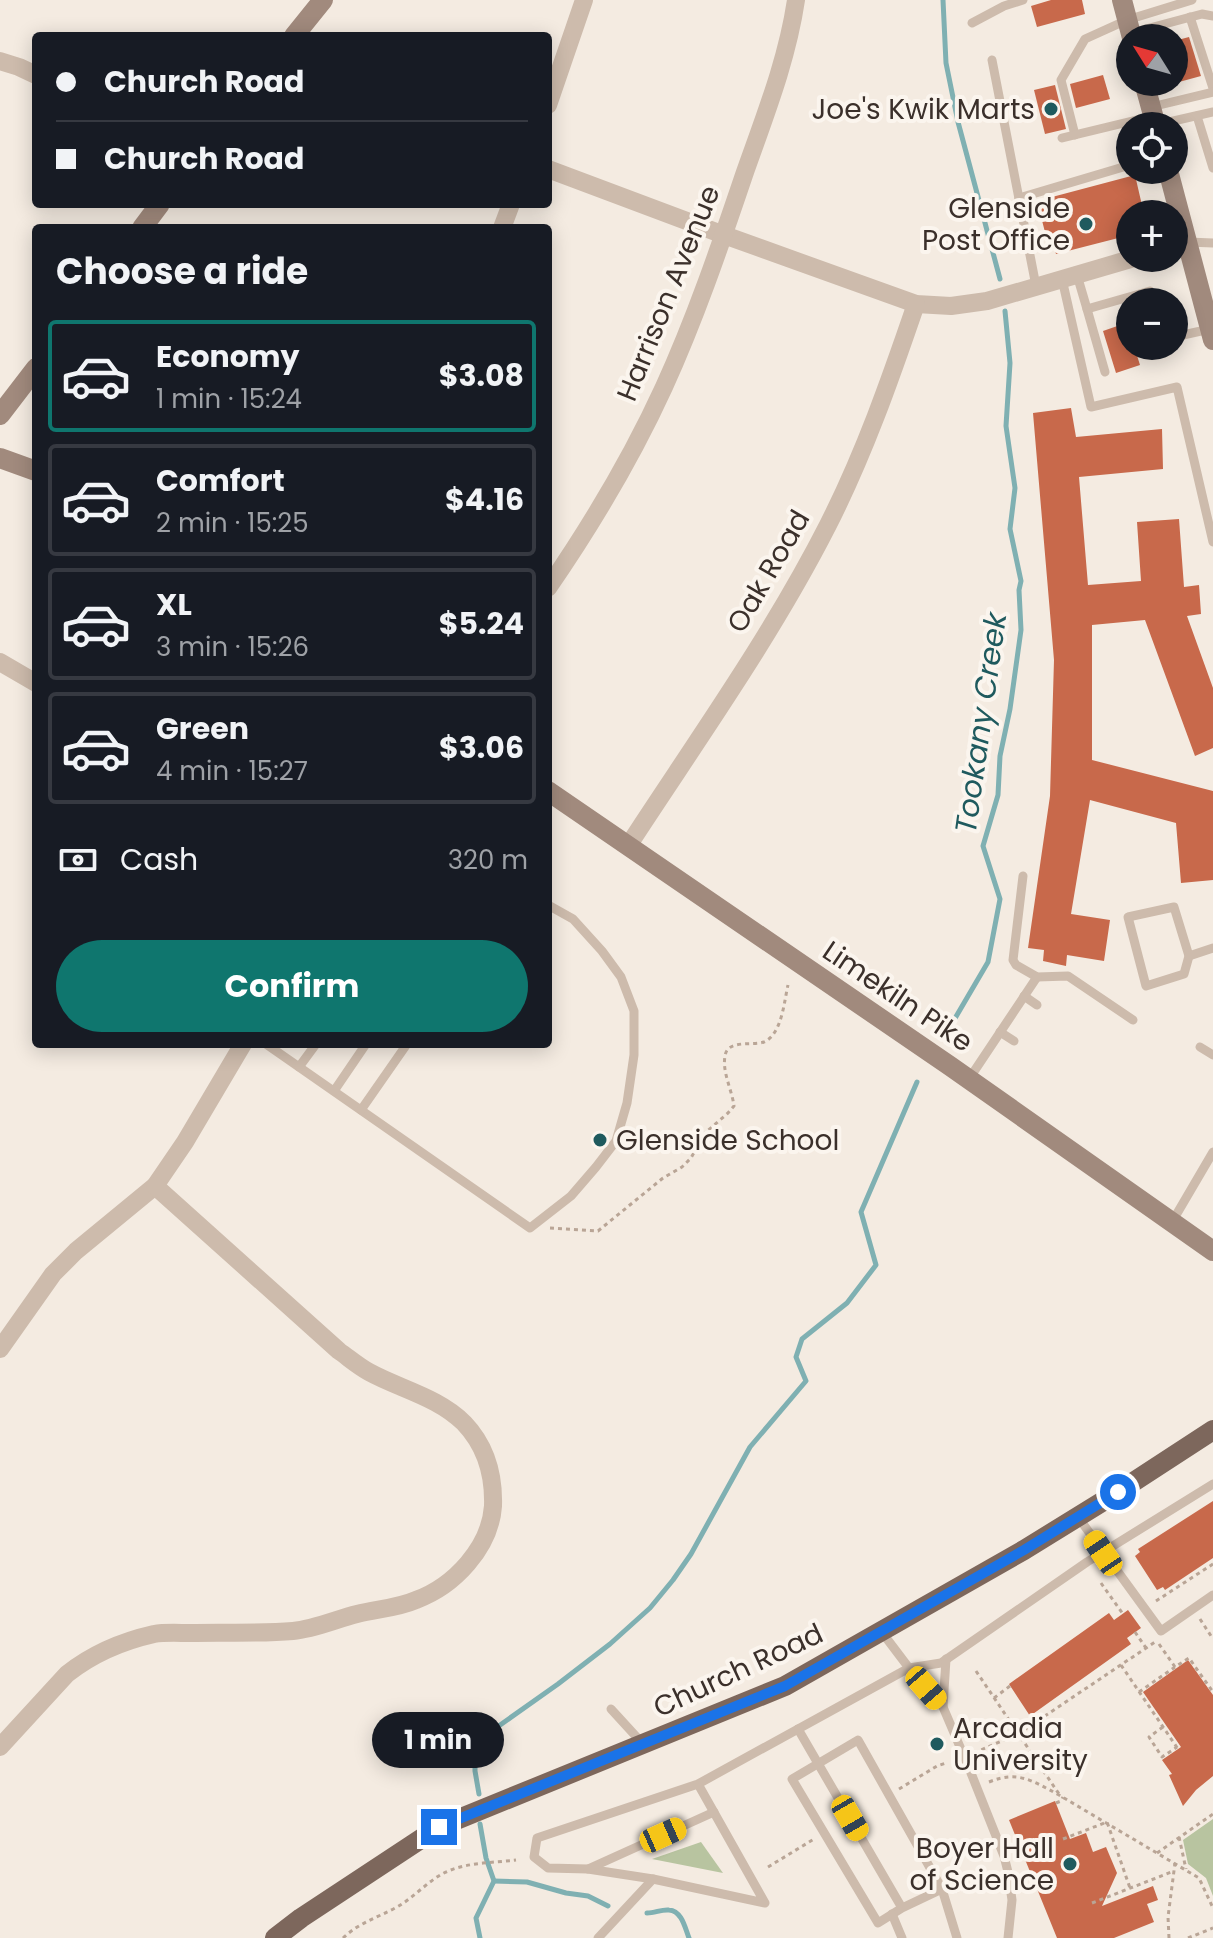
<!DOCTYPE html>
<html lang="en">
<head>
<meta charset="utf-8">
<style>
	:root { --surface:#171b24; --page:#20242c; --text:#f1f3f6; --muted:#9ea1a6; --line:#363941; --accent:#0f766e }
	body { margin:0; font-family:Poppins,sans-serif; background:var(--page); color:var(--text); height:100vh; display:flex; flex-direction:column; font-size:30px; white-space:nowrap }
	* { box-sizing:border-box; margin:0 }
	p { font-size:26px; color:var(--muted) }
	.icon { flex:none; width:44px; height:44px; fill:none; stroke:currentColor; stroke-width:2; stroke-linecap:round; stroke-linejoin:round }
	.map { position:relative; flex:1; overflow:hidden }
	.side { position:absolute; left:32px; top:224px; width:520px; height:824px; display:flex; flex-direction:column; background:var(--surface); border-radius:8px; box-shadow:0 4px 20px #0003 }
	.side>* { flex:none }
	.banner { position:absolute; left:32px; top:32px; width:520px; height:176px; border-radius:8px; box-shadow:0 4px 20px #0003; display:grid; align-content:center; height:176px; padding:0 24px; background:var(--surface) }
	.needle { width:52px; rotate:307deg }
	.controls { position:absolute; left:1116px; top:24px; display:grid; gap:16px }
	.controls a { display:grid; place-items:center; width:72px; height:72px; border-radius:50%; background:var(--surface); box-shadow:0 4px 20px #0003; font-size:40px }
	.end { position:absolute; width:36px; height:36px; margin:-18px; border:10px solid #1a73e8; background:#fff; box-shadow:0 0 0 4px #fff }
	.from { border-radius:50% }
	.bubble { position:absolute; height:56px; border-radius:28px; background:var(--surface); box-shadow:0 4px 20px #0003; font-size:26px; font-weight:700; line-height:56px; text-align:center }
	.car { position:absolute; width:24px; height:48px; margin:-24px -12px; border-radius:10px; box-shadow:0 0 6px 2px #0007; background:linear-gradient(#f5c518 24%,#345 0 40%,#f5c518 0 76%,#345 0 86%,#f5c518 0) }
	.banner b { display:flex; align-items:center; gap:28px; height:76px; font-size:30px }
	.banner b+b { border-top:2px solid var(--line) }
	.banner i { width:20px; height:20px; background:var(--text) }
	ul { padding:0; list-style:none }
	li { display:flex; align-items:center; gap:24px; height:112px; margin:0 16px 12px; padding:0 8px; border:4px solid var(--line); border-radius:8px }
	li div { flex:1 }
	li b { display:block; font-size:30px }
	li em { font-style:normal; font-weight:700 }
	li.on { border-color:var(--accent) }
	li>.icon { width:72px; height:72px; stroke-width:1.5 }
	h2 { padding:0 24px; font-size:36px; line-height:96px }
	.pay { display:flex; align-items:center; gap:20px; height:88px; padding:0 24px; font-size:30px }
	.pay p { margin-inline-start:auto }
	.primary-button { display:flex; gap:16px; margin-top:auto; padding:16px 24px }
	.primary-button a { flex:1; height:92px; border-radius:48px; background:var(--accent); color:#fff; font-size:32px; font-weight:700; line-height:92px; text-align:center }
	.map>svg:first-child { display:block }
</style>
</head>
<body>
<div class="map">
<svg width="1213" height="1938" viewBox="0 0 1213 1938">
	<rect width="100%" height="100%" fill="#f4ebe1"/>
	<g fill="#b8c4a0">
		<polygon points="1213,1819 1213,1896 1206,1878 1188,1864 1183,1840"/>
		<polygon points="701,1842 723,1873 652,1859"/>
	</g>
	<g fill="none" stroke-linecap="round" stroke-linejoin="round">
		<g stroke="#7fb0b2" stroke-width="5">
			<polyline points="943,0 946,63 958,122 1000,279"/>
			<polyline points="947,1032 988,962 1000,899 983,846 998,795 1000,756 1010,709 1021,630 1019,590 1021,581 1010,529 1015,488 1006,426 1010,363 1005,311"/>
			<polyline points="479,1794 475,1771 475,1752 486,1735 558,1684 610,1644 650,1608 673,1580 691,1554 750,1447 806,1381 796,1357 802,1339 847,1303 876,1265 861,1212 917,1082"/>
			<polyline points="494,1881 527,1882 566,1893 588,1896 608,1906"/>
			<path d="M647,1913C655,1913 662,1909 669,1910C682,1911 685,1928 689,1938"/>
			<polyline points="480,1938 476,1918 494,1881 486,1858 480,1824"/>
		</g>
	</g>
	<g fill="#c8694b">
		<polygon points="1051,0 1082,0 1085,14 1037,27 1031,6"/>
		<polygon points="1189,37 1201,76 1179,82 1174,66 1174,41"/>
		<polygon points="1103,75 1110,99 1076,108 1070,84"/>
		<polygon points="1055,85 1066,129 1045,134 1034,90"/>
		<polygon points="1135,175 1144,214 1130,214 1130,235 1056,254 1051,235 1046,236 1037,201"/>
		<polygon points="1126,323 1130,335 1130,346 1134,346 1140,365 1116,373 1103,331"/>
		<polygon points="1071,408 1076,437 1162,429 1163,469 1079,477 1088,585 1141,581 1137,522 1179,519 1184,587 1199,585 1201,614 1187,616 1213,688 1213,748 1195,756 1145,620 1092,625 1092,760 1213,791 1213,880 1181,883 1176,823 1090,800 1071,914 1110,920 1104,961 1067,955 1066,966 1043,961 1044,950 1028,948 1050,796 1054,660 1033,413"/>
		<polygon points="1213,1501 1213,1558 1165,1590 1163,1587 1157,1590 1135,1556 1140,1552 1138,1549"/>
		<polygon points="1128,1610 1141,1628 1127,1638 1131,1644 1030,1716 1009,1684 1109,1613 1114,1620"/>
		<polygon points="1188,1660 1213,1695 1213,1776 1196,1790 1183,1806 1169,1775 1172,1774 1162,1760 1181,1747 1143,1692"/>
		<polygon points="1055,1801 1070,1839 1086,1833 1093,1852 1106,1847 1117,1873 1102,1906 1153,1886 1158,1900 1147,1904 1154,1922 1114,1938 1057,1938 1009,1820"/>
	</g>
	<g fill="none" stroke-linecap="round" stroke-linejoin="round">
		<g stroke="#b9a596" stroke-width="3" stroke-dasharray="4 4" stroke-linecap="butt">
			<path d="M550,1228L598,1231L663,1178L682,1167L691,1158L705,1133L728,1113L734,1106C732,1090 722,1072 725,1056C727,1039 753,1046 764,1042C782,1034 784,1002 788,985"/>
			<polyline points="1101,1583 1123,1614"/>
			<polyline points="1156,1601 1213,1564"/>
			<polyline points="1200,1619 1213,1639"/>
			<polyline points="1135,1632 1146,1648"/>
			<polyline points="1159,1644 1175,1667 1189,1658 1213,1692"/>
			<polyline points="1121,1665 1178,1749"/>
			<polyline points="976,1671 1059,1794"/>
			<polyline points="1139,1692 1175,1667"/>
			<polyline points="994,1698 1010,1686"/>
			<polyline points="1163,1727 1149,1737 1162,1757 1177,1747"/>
			<polyline points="974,1753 1018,1734 1155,1642"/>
			<path d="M989,1782C1018,1770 1033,1781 1059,1795L1199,1878L1213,1908"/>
			<polyline points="899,1789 937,1766 946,1763"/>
			<polyline points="1056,1803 1061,1801 1063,1797"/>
			<polyline points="1179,1837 1186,1869"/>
			<polyline points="1063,1839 1107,1822 1130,1888"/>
			<polyline points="1157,1853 1213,1814"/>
			<polyline points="768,1867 814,1839"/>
			<polyline points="954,1892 972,1888 996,1878"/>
			<polyline points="1092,1903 1174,1871"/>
			<path d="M343,1938C360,1922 377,1918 397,1907C413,1898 426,1883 442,1874C464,1862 492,1863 516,1860"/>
			<polyline points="1169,1938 1168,1917 1175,1863"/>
			<polyline points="1188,1938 1213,1928"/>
		</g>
		<g stroke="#cdbbac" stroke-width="9">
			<polyline points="1190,17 1213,88"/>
			<polyline points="972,23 1004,6 1023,0"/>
			<polyline points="1131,33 1202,14 1213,16"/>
			<polyline points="992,60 1036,286"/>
			<polyline points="1151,107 1213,92"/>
			<polyline points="1197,116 1213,168"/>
			<polyline points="1156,125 1213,112"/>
			<polyline points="1075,135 1061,80 1085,39 1127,20 1192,0"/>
			<polyline points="1062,138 1153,116"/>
			<polyline points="1019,198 1130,165"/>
			<polyline points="1188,242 1213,243"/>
			<polyline points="1077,275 1087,309 1150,291"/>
			<polyline points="1062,279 1091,407 1177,387 1213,542"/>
			<polyline points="1087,309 1105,372"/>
			<polyline points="1174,337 1210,329"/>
			<polyline points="1023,876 1013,960 1016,965 1037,977 1068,976 1133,1020"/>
			<polygon points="1174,907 1189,956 1184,974 1146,986 1128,917"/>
			<polyline points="1189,956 1213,948"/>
			<polyline points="1024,996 1037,1005"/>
			<polyline points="1000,1032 1014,1041"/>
			<polyline points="266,1044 530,1228 571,1196 596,1167 616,1141 627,1103 634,1055 634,1011 621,977 602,951 573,919 548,905"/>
			<polyline points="1200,1047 1213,1055"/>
			<polyline points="299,1067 316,1044"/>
			<polyline points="969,1079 1037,977"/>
			<polyline points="334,1091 366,1044"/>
			<polyline points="361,1110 407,1044"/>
			<polyline points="1172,1222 1213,1152"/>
			<polyline points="1078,1517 1161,1631 1213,1595"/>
			<polyline points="909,1668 941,1663 1087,1562 1213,1484"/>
			<polyline points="909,1668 943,1707 969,1768 1004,1856 1008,1872 1012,1900 1008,1938"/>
			<polyline points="943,1707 946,1659"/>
			<polyline points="611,1709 643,1744"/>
			<polyline points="798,1729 902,1908 878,1923 792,1779 858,1740 942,1889 902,1908"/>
			<polyline points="698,1784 765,1903 653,1879 588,1869 548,1868 534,1857 537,1838 698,1784 909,1668 881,1631"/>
			<polyline points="588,1869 714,1812"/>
			<polyline points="942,1889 957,1938"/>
			<polyline points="892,1914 902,1938"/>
			<polyline points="598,1938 653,1879"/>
		</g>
		<g stroke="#cdbbac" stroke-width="18">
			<polyline points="0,61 19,67 36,75"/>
			<polyline points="548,105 584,0"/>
			<polyline points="548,169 724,235 916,304 951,306 987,301 1134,258"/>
			<polyline points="502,228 511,204"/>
			<path d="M548,588C592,524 632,457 664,387C695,319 720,246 744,175C764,118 787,61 796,0"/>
			<polyline points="0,662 36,683"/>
			<path d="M628,846C697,740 771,637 828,525C864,454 890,380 916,304"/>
			<polyline points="0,1349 53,1274 76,1251 155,1186 185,1142 243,1044"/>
			<path d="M0,1747L67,1674C91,1655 123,1641 154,1634C165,1632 179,1633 190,1633C224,1632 259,1634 293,1631C314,1629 337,1619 357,1614C377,1609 398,1608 416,1600C454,1586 490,1548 493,1506C494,1475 486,1446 464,1423C438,1397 400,1389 369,1372C358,1366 349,1358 339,1351L155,1186"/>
		</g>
		<g stroke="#a18a7d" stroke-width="20">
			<polyline points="1122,0 1132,38"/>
			<polyline points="294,36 323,0"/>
			<polyline points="1144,82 1156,126"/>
			<polyline points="1168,170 1213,340"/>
			<polyline points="142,228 160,204"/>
			<polyline points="0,415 36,368"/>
			<polyline points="0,458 36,471"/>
			<polyline points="548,791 950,1066 1213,1251"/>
		</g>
		<polyline stroke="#7d675c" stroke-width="20" points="275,1938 301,1918 439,1827 785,1686 1024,1550 1118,1492 1213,1430"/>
	</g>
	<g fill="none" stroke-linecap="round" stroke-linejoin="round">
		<polyline stroke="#1a73e8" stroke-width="10" points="439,1827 785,1686 1024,1550 1118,1492"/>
	</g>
	<g fill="#1f5a5e" stroke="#fbf5ee" stroke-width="3">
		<circle cx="1051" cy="109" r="8"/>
		<circle cx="1086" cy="224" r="8"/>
		<circle cx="600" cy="1140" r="8"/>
		<circle cx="937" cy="1744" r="8"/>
		<circle cx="1070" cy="1864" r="8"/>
	</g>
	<g text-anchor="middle" stroke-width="8" stroke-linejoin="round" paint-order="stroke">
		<g font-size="28" fill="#3b302b" stroke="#fbf5ee" text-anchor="end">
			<text x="1035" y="119">Joe's Kwik Marts</text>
			<text x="1070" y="218">Glenside<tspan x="1070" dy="32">Post Office</tspan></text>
			<text x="616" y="1150" text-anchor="start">Glenside School</text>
			<text x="953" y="1738" text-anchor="start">Arcadia<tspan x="953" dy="32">University</tspan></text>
			<text x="1054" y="1858">Boyer Hall<tspan x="1054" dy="32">of Science</tspan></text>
		</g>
		<g font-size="28" fill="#3b302b" stroke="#fbf5ee">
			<text transform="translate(668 293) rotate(-68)" y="10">Harrison Avenue</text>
			<text transform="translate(768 571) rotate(-60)" y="10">Oak Road</text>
			<text transform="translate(898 996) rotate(34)" y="10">Limekiln Pike</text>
			<text transform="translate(738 1670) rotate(-25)" y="10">Church Road</text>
		</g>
		<g font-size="30" font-style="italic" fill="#1f5a5e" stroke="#fbf5ee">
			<text transform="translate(981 723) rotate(-82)" y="10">Tookany Creek</text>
		</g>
	</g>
</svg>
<div class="controls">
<a><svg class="needle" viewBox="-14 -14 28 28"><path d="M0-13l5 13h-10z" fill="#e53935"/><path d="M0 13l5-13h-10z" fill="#9ea1a6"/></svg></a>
<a><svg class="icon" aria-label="locate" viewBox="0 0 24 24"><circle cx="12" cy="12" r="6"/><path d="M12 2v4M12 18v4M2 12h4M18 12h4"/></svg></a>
<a>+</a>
<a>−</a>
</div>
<i class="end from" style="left:1118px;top:1492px"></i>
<i class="end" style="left:439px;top:1827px"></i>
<div class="bubble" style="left:372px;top:1712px;width:132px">1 min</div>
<i class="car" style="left:1103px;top:1553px;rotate:326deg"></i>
<i class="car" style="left:926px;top:1688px;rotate:139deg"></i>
<i class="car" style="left:850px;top:1818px;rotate:150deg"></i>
<i class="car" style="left:663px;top:1835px;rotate:66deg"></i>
<div class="banner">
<b><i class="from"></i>Church Road</b>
<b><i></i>Church Road</b>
</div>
<section class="side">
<h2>Choose a ride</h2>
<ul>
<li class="on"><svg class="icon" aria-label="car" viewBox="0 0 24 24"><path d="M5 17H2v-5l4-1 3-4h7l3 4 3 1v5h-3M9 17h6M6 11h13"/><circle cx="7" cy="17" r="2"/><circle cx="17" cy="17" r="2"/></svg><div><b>Economy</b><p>1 min · 15:24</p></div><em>$3.08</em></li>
<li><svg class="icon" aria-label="car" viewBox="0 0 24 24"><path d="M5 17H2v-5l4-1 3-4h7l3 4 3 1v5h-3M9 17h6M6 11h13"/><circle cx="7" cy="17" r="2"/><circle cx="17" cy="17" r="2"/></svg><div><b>Comfort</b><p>2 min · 15:25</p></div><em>$4.16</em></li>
<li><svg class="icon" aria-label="car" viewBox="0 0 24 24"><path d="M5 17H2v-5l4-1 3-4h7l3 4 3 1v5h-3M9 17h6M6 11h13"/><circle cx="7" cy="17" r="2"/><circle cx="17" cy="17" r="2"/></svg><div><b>XL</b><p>3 min · 15:26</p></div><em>$5.24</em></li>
<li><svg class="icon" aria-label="car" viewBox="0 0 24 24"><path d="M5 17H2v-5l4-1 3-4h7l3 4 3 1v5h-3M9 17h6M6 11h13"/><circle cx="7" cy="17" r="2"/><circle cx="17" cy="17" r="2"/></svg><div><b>Green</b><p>4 min · 15:27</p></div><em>$3.06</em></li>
</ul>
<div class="pay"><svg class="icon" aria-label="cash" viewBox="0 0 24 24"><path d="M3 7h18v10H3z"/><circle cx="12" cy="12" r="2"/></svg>Cash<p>320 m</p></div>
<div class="primary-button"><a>Confirm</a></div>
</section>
</div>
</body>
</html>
